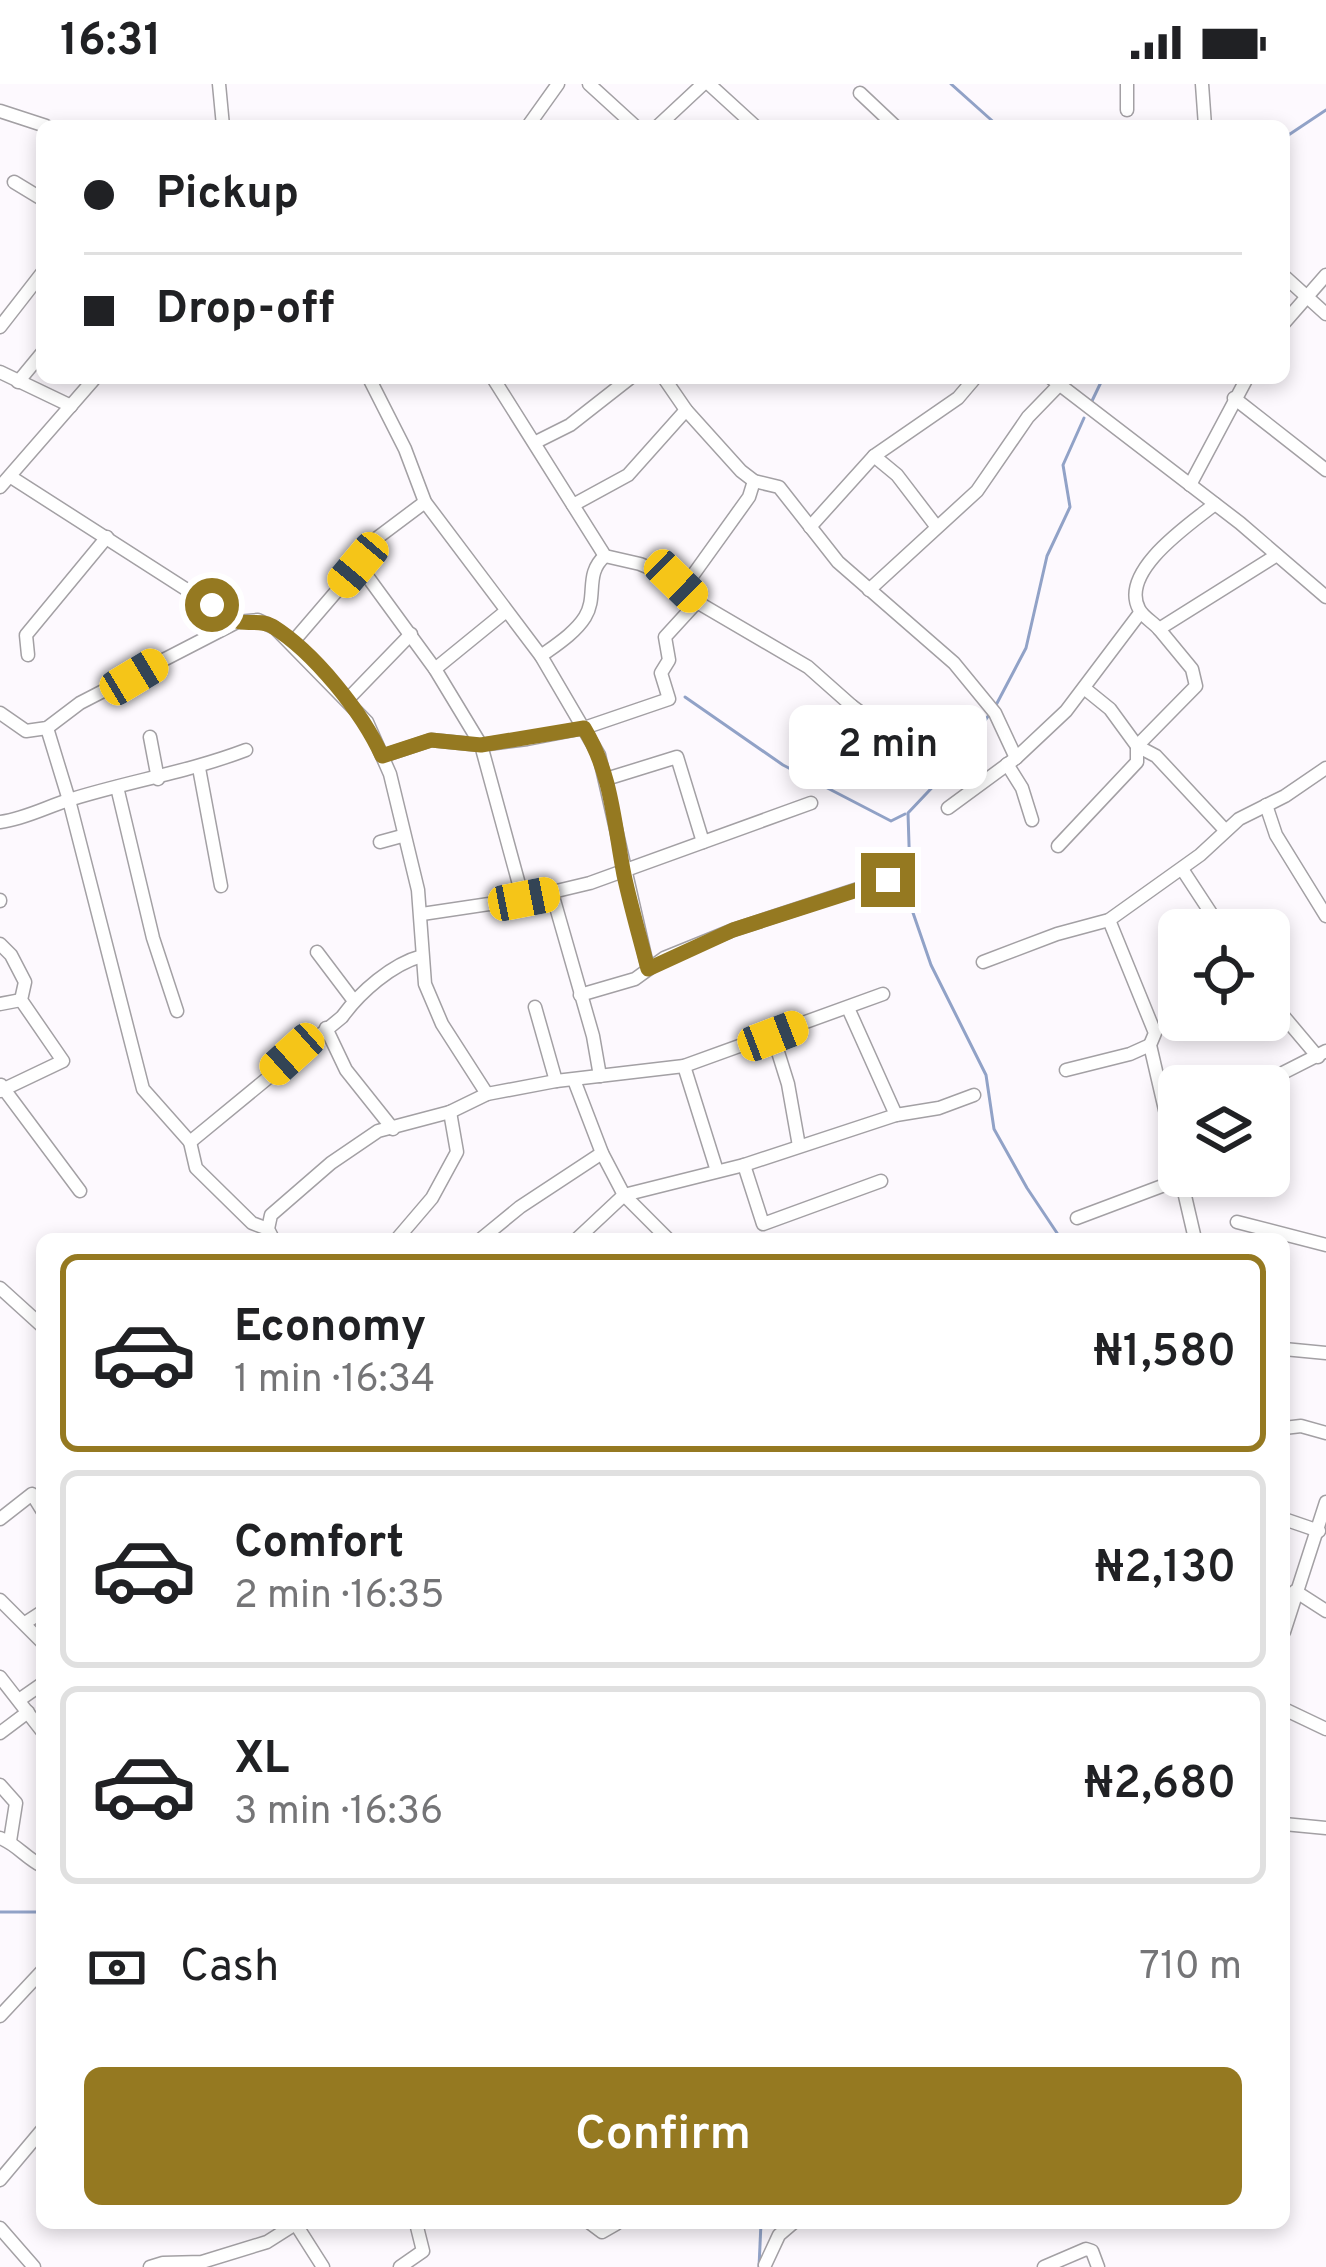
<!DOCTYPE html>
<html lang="en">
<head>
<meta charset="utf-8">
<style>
	:root { --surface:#fff; --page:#f6f6f6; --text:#202124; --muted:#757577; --line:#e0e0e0; --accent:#957921 }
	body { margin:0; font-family:Overpass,sans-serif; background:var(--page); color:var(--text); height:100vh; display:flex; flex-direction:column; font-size:45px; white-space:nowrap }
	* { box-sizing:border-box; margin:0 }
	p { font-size:39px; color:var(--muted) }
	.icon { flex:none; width:66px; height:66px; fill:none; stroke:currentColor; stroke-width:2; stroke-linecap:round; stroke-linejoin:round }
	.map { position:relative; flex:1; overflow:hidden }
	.details { position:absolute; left:36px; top:1149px; width:1254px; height:996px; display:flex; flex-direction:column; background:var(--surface); border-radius:18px; box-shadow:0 6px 18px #0003 }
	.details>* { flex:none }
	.banner { position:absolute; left:36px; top:36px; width:1254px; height:264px; border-radius:18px; box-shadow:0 6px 18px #0003; display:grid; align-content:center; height:264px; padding:0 48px; background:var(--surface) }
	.controls { position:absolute; left:1158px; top:825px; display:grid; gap:24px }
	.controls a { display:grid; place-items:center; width:132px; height:132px; border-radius:18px; background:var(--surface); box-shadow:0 6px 18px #0003; font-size:60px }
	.end { position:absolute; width:54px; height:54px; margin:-27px; border:15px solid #957921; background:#fff; box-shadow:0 0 0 6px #fff }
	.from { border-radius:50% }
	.bubble { position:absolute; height:84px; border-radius:18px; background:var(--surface); box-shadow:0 6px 18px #0003; font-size:39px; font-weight:600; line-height:84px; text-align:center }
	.car { position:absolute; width:36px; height:72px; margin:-36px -18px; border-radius:15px; box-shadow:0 0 9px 3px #0007; background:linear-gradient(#f5c518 24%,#345 0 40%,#f5c518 0 76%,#345 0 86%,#f5c518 0) }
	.banner b { display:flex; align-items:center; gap:42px; height:114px; font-size:45px }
	.banner b+b { border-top:3px solid var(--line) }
	.banner i { width:30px; height:30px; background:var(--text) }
	ul { padding:21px 0 0; list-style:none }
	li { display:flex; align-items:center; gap:36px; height:198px; margin:0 24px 18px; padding:0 24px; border:6px solid var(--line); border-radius:18px }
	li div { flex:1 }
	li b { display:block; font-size:45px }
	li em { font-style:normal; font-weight:600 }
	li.current { border-color:var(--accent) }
	li>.icon { width:108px; height:108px; stroke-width:1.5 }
	.pay { display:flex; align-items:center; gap:30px; height:132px; padding:0 48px; font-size:45px }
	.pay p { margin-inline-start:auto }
	.cta { display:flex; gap:24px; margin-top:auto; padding:24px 48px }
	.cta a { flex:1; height:138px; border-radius:18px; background:var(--accent); color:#fff; font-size:48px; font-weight:600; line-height:138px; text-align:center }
	.status { display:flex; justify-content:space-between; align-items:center; height:84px; padding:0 60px; background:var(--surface); direction:ltr }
	.status svg { height:33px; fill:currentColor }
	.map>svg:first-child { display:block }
</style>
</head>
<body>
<div class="status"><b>16:31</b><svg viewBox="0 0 49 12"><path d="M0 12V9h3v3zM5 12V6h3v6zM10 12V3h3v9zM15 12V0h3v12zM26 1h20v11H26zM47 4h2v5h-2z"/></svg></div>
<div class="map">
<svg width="1326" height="2183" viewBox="0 0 1326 2183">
	<rect width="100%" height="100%" fill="#fdf9fe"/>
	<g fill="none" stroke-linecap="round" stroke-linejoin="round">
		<g stroke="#91a2c7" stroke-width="3">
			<polyline points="951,0 998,42"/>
			<polyline points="1284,54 1326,26"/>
			<polyline points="1091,319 1103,294"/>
			<polyline points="685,613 783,681 891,737 905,730"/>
			<polyline points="995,623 1026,564 1047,472 1070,423 1063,381 1084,334"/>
			<polyline points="989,631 943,692 908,729 911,823 931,881 986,991 994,1045 1027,1104 1061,1155"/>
			<polyline points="0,1828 42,1828"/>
			<polyline points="759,2183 761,2139"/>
		</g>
		<g stroke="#a3a0a4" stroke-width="15">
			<g id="minor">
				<polyline points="219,0 223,42"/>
				<polyline points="589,0 635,42"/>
				<polyline points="709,0 755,42"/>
				<polyline points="1127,0 1127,26"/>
				<polyline points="1202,0 1205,42"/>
				<polyline points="860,9 895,42"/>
				<polyline points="0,27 46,42"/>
				<polyline points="528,42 558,0"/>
				<polyline points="658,42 703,0"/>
				<polyline points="14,98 42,115"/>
				<polyline points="1284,192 1326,230"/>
				<polyline points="1284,239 1326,191"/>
				<polyline points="0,243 42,189"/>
				<polyline points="0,288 71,322"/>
				<polyline points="369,294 405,365 425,418 541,572 599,671 648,885"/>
				<polyline points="493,294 605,472 640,480 669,492 697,518 808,583 852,622 917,670"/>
				<polyline points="664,294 686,326 741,387 754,397 779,403 838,478 954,579 995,629 1016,674"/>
				<polyline points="1051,294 1240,439 1326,513"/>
				<polyline points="18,298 42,269"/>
				<polyline points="1234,314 1326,386"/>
				<polyline points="536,358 570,341 630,294"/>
				<polyline points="874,372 897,391 936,442"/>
				<polyline points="11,393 237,538"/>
				<polyline points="1190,401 1247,294"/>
				<polyline points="0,403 95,294"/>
				<path d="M1215,420C1190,440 1119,487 1139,525C1143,533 1153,538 1159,545L1277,471"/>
				<polyline points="573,421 628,391 686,326"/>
				<polyline points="810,443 874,372 958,314 975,294"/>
				<polyline points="359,481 435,585 481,661 523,815"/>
				<polyline points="676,497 693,491 749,413 754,397"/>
				<polyline points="869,506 977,407 1028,333 1059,301"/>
				<polyline points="292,559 359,481 373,457 425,418"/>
				<polyline points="28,571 26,551 107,453"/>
				<path d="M541,572C556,561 575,549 585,533C598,512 584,490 605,472"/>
				<polyline points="435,585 505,528"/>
				<polyline points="1084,604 1110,625 1137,662 1156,672 1225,746"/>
				<polyline points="348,615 411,550"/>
				<polyline points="0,629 26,647 47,644 80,619 237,538 258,536 275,544 367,638 390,690 418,806 425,900 442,940 487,1010"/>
				<path d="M47,644L69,716L143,1005L190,1058L342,933C360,908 392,880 422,872"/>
				<polyline points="150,653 158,695"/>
				<polyline points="825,658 852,622"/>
				<polyline points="383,672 431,656 481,661 527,655 584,644 669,615 661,589 669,576 665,553 697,518"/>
				<polyline points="1007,680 1022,704 1032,736"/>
				<polyline points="199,684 221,802"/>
				<polyline points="606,695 677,673 703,758"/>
				<polyline points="117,703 153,854 177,927"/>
				<polyline points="1266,721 1276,751 1326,832"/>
				<polyline points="948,724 1016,674 1066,627 1140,529"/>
				<path d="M0,738C25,735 48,722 72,715C130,697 188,688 246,666"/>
				<polyline points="380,758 402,752"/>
				<polyline points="1058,762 1137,678 1137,662 1196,602 1192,585 1159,545"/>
				<polyline points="1182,785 1222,846"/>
				<polyline points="552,809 593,952 600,992"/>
				<polyline points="0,816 0,817"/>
				<polyline points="422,830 523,815 590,799 811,719"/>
				<polyline points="1109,836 1155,949 1150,961 1195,1155"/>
				<polyline points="0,860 11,871 25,898 21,916 63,977 0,1007"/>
				<polyline points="317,868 354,917"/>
				<polyline points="983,878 1057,850 1109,836 1200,771 1239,735 1285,712 1326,684"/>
				<polyline points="580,911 635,895 664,874 733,846 888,795"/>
				<polyline points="1269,915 1318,973"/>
				<polyline points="0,920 21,916"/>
				<polyline points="535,923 556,997"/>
				<polyline points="848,924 896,1031"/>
				<polyline points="326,944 346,986 393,1045"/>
				<polyline points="773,952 788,1000 799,1062"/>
				<polyline points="684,982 717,1087"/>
				<polyline points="1066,986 1130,970 1150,961"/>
				<polyline points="574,996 602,1069 624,1111 668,1155"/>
				<polyline points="1,1001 80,1107"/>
				<polyline points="1257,1002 1326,967"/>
				<polyline points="190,1058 196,1084 252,1139 268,1145"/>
				<polyline points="744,1081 763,1140 881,1097"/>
				<polyline points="1077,1134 1178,1096"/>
				<polyline points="1237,1138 1326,1161"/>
				<polyline points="273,1155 268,1145 271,1131 331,1079 378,1047 450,1028 487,1010 556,997 684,982 883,910"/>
				<polyline points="397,1155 432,1114 457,1068 450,1028"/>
				<polyline points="481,1155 520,1123 602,1069"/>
				<polyline points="577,1155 624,1111 744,1081 896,1031 939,1024 974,1011"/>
				<polyline points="0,1204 42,1242"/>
				<polyline points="1284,1265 1326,1269"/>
				<polyline points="1284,1344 1301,1342 1326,1349"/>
				<polyline points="0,1435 32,1410 42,1426"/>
				<polyline points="1284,1435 1319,1447"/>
				<polyline points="1295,1507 1326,1527"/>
				<polyline points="0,1516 42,1558"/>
				<polyline points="25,1539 42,1528"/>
				<polyline points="1284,1548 1326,1418"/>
				<polyline points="0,1593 42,1647"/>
				<polyline points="19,1616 42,1600"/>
				<polyline points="1284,1625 1326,1645"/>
				<polyline points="0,1649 28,1628"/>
				<polyline points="0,1701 16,1719 10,1757"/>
				<polyline points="1284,1740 1326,1744"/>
				<path d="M0,1754C15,1759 26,1774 42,1782"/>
				<polyline points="0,1932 42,1887"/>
				<polyline points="0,2096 42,2046"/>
				<polyline points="295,2139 323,2183"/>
				<polyline points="590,2139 602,2148 616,2140"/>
				<polyline points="0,2144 34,2183"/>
				<polyline points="765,2181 779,2151 793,2139"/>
				<polyline points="150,2183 163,2179 202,2178 267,2158 297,2139"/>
				<polyline points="400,2183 423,2167 416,2139"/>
				<polyline points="1044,2183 1086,2165 1092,2167 1098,2183"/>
			</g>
		</g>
		<use href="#minor" stroke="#fff" stroke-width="12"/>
	</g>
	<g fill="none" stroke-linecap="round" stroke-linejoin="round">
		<path stroke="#957921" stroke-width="15" d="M212,521C219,526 228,534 236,537C248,541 260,535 272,542C314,568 362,628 382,672L431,656L481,661L584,644C612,690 614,740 624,791C631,823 640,854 648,885L733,846L888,796"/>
	</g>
</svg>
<div class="controls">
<a><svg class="icon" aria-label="locate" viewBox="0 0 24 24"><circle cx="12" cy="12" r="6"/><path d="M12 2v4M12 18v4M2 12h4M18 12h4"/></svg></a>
<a><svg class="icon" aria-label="layers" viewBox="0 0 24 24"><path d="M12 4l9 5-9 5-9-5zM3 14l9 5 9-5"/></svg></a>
</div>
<i class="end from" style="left:212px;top:521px"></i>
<i class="end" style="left:888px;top:796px"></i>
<div class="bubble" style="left:789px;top:621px;width:198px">2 min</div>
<i class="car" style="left:358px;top:481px;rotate:220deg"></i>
<i class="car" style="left:676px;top:497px;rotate:134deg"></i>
<i class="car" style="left:134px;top:593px;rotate:59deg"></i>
<i class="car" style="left:524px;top:815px;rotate:79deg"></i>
<i class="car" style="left:773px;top:952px;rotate:69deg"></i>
<i class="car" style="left:292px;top:970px;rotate:228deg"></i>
<div class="banner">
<b><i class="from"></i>Pickup</b>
<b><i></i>Drop-off</b>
</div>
<section class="details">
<ul>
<li class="current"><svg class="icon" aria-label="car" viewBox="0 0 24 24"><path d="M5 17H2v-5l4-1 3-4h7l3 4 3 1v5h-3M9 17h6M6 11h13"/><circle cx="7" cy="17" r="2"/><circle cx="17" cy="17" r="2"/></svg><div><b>Economy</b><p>1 min · 16:34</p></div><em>₦1,580</em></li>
<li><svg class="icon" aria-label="car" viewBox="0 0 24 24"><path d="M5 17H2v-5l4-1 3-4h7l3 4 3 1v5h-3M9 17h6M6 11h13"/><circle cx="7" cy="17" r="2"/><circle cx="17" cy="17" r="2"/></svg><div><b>Comfort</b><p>2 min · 16:35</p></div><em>₦2,130</em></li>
<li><svg class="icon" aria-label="car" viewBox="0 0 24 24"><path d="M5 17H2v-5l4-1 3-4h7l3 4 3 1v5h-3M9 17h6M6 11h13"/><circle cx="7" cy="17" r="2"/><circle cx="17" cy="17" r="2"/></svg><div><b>XL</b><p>3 min · 16:36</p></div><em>₦2,680</em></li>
</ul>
<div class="pay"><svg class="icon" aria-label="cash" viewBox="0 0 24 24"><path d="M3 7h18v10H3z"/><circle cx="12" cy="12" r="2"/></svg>Cash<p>710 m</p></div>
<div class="cta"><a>Confirm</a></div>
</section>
</div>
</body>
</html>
